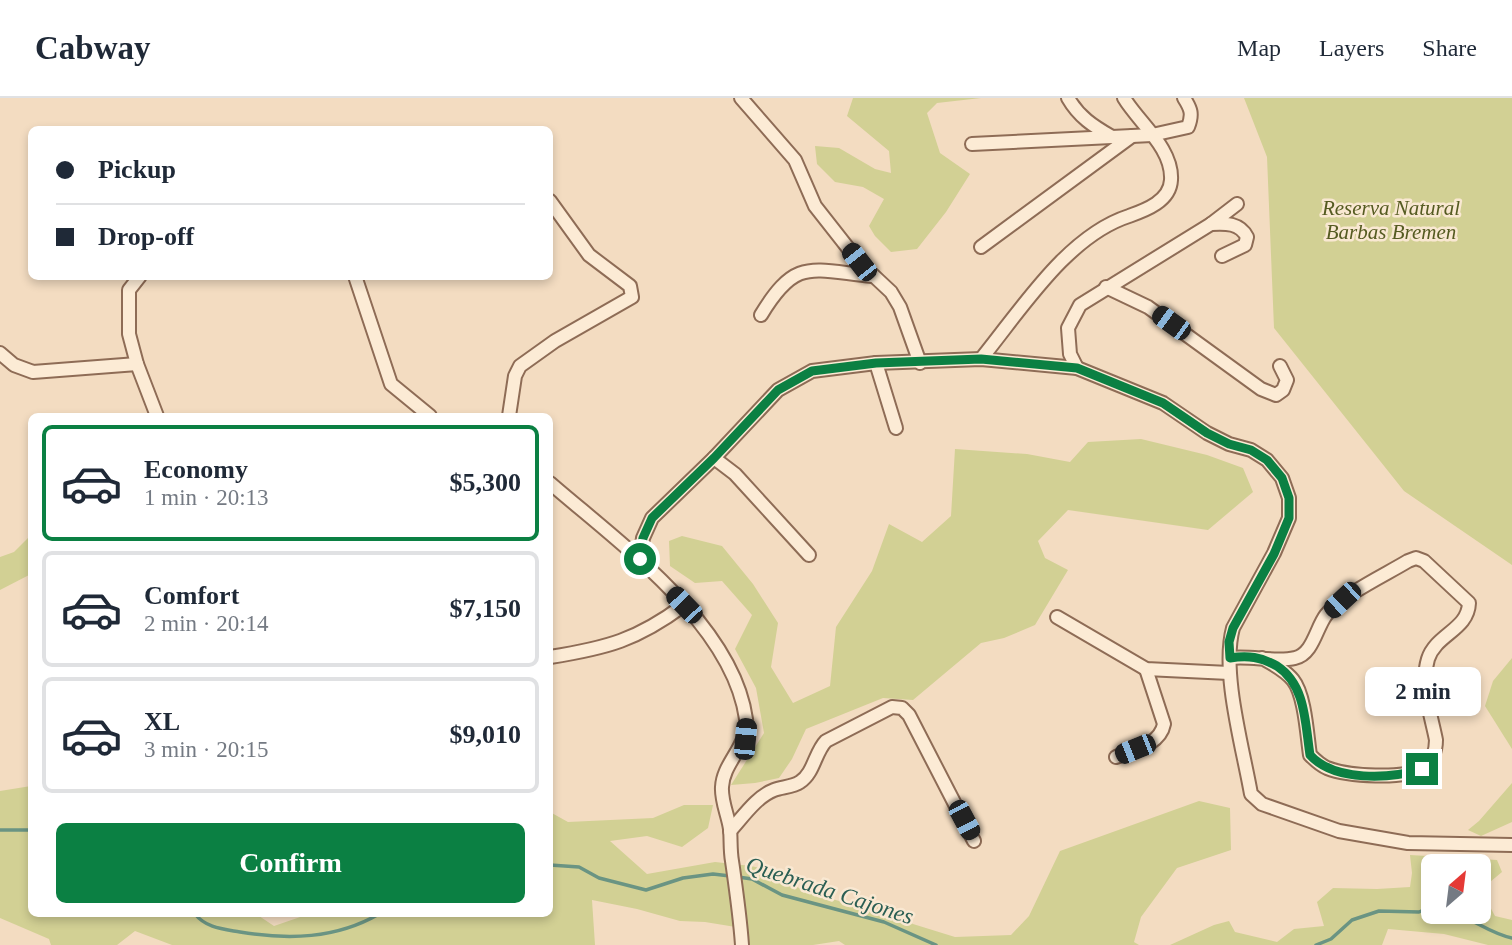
<!DOCTYPE html>
<html lang="en">
<head>
<meta charset="utf-8">
<style>
	:root { --surface:#fff; --page:#f6f6f7; --text:#1f2937; --muted:#747a83; --line:#e0e1e3; --accent:#0b8043 }
	body { margin:0; font-family:Georgia,serif; background:var(--page); color:var(--text); height:100vh; display:flex; flex-direction:column; font-size:26px; white-space:nowrap }
	* { box-sizing:border-box; margin:0 }
	p { font-size:23px; color:var(--muted) }
	.icon { flex:none; width:38px; height:38px; fill:none; stroke:currentColor; stroke-width:2; stroke-linecap:round; stroke-linejoin:round }
	.map { position:relative; flex:1; overflow:hidden }
	.details { position:absolute; left:28px; top:315px; width:525px; height:504px; display:flex; flex-direction:column; background:var(--surface); border-radius:10px; box-shadow:0 4px 10px #0003 }
	.details>* { flex:none }
	.banner { position:absolute; left:28px; top:28px; width:525px; height:154px; border-radius:10px; box-shadow:0 4px 10px #0003; display:grid; align-content:center; height:154px; padding:0 28px; background:var(--surface) }
	.needle { width:46px; rotate:28deg }
	.fabs { position:absolute; left:1421px; top:756px; display:grid; gap:14px }
	.fabs a { display:grid; place-items:center; width:70px; height:70px; border-radius:10px; background:var(--surface); box-shadow:0 4px 10px #0003; font-size:35px }
	.end { position:absolute; width:32px; height:32px; margin:-16px; border:9px solid #0b8043; background:#fff; box-shadow:0 0 0 4px #fff }
	.from { border-radius:50% }
	.bubble { position:absolute; height:49px; border-radius:10px; background:var(--surface); box-shadow:0 4px 10px #0003; font-size:23px; font-weight:800; line-height:49px; text-align:center }
	.car { position:absolute; width:21px; height:42px; margin:-21px -10px; border-radius:9px; box-shadow:0 0 5px 2px #0007; background:linear-gradient(#222 24%,#8ab4d8 0 40%,#222 0 76%,#8ab4d8 0 86%,#222 0) }
	.banner b { display:flex; align-items:center; gap:24px; height:66px; font-size:26px }
	.banner b+b { border-top:2px solid var(--line) }
	.banner i { width:18px; height:18px; background:var(--text) }
	ul { padding:12px 0 0; list-style:none }
	li { display:flex; align-items:center; gap:21px; height:116px; margin:0 14px 10px; padding:0 14px; border:4px solid var(--line); border-radius:10px }
	li div { flex:1 }
	li b { display:block; font-size:26px }
	li em { font-style:normal; font-weight:800 }
	li.current { border-color:var(--accent) }
	li>.icon { width:63px; height:63px; stroke-width:1.5 }
	.cta { display:flex; gap:14px; margin-top:auto; padding:14px 28px }
	.cta a { flex:1; height:80px; border-radius:10px; background:var(--accent); color:#fff; font-size:28px; font-weight:800; line-height:80px; text-align:center }
	header { display:flex; align-items:center; gap:42px; box-sizing:border-box; height:98px; padding:0 35px; background:var(--surface); border-bottom:2px solid var(--line) }
	header strong { font-size:33px }
	nav { display:flex; gap:38px; margin-inline-start:auto; font-size:24px }
	.map>svg:first-child { display:block }
</style>
</head>
<body>
<header>
<strong>Cabway</strong>
<nav><a>Map</a><a>Layers</a><a>Share</a></nav>
</header>
<div class="map">
<svg width="1512" height="847" viewBox="0 0 1512 847">
	<rect width="100%" height="100%" fill="#f3dcc1"/>
	<g fill="#d2d094" fill-rule="evenodd">
		<polygon points="853,0 981,0 937,5 927,15 940,55 970,76 946,114 917,151 891,154 875,138 869,128 884,101 863,89 835,84 817,66 815,48 839,50 875,71 891,75 889,53 847,18"/>
		<polygon points="1244,0 1512,0 1512,467 1404,393 1274,230 1267,59"/>
		<polygon points="1141,341 1207,357 1243,370 1253,394 1208,432 1068,412 1038,443 1045,460 1068,472 1035,527 1004,540 981,545 913,602 883,600 806,631 792,661 779,680 755,685 731,687 764,635 756,590 735,551 752,517 722,483 695,485 670,468 669,443 682,438 722,448 753,486 778,525 771,569 793,605 830,588 836,529 872,473 889,426 922,444 951,418 955,351 1027,356 1070,364 1088,344"/>
		<polygon points="31,437 31,476 0,492 0,459 14,454"/>
		<polygon points="1512,560 1512,651 1485,608 1493,583"/>
		<polygon points="1512,685 1512,724 1481,738 1468,732 1479,723"/>
		<polygon points="31,688 32,816 256,816 274,828 309,816 550,816 550,710 550,714 568,724 653,720 684,707 713,707 708,730 682,749 647,738 610,743 647,776 715,764 751,768 773,773 802,792 839,803 879,806 913,826 955,839 1011,837 1029,818 1060,753 1199,703 1230,710 1231,752 1177,770 1141,819 1134,844 1139,847 845,847 839,843 813,847 748,847 748,831 705,824 680,823 637,811 592,802 595,847 172,847 135,833 117,847 51,847 49,841 0,820 0,693"/>
		<path d="M1410,757L1497,762L1502,774L1490,784L1488,805L1495,818L1512,822V847H1488L1444,836L1388,831L1382,847H1170L1214,827L1229,823L1235,834L1277,844L1294,831L1324,828L1317,804L1333,790L1377,791L1410,789L1412,775ZM1433,768H1479V814H1433Z"/>
	</g>
	<g fill="none" stroke-linecap="round" stroke-linejoin="round">
		<g stroke="#6a9483" stroke-width="3.5">
			<polyline points="0,732 32,732"/>
			<polyline points="550,767 579,769 599,780 646,792 683,780 713,776 730,778"/>
			<polyline points="738,779 752,781 782,797 884,824 936,847"/>
			<path d="M1452,814C1473,821 1491,836 1512,840"/>
			<path d="M195,816C206,830 223,831 240,834C288,842 336,841 379,816"/>
			<polyline points="1316,847 1331,841 1352,822 1379,813 1419,814 1433,808"/>
		</g>
		<g stroke="#8e6c56" stroke-width="16">
			<g id="minor">
				<polyline points="741,0 795,62 815,108 859,164 891,194 900,209 920,265"/>
				<path d="M1068,0C1079,19 1093,28 1112,39"/>
				<path d="M972,46L1152,37L1188,29C1193,16 1191,11 1184,0"/>
				<path d="M1211,126C1226,125 1240,125 1247,139L1245,147L1222,158"/>
				<polyline points="981,149 1132,38"/>
				<polyline points="140,178 129,192 129,236 137,266 157,318"/>
				<polyline points="355,178 391,286 430,318"/>
				<polyline points="1106,189 1148,209 1261,291 1276,297 1283,292 1287,282 1280,268"/>
				<path d="M761,217C796,159 811,172 872,178"/>
				<polyline points="0,255 14,267 33,274 137,266"/>
				<path d="M981,261C1021,212 1067,138 1129,118C1146,112 1170,103 1171,82C1173,50 1139,25 1124,0"/>
				<polyline points="876,265 896,330"/>
				<polyline points="1077,270 1070,256 1068,230 1080,207 1211,126 1237,106"/>
				<polyline points="509,318 515,278 520,268 555,243 632,199 630,188 589,157 550,103"/>
				<polyline points="714,360 735,376 809,457"/>
				<path d="M550,385C618,444 733,526 746,621C749,648 723,664 722,689C721,703 728,717 730,731C731,741 730,752 732,763C736,791 740,818 742,847"/>
				<path d="M640,461L643,440L652,420L714,360L778,292L812,273L876,265L981,261L1077,270L1163,305L1207,335L1229,346L1251,352L1267,362L1282,380L1289,400V420L1274,455L1233,530C1221,574 1243,650 1251,696L1262,706L1339,733L1408,745L1512,747"/>
				<polyline points="1057,519 1146,571 1229,575"/>
				<path d="M550,559C607,550 637,542 684,507"/>
				<path d="M1230,560C1251,557 1275,565 1295,560C1313,556 1316,530 1326,517C1342,497 1385,477 1408,463L1416,460L1424,463L1469,505C1468,532 1436,536 1428,561C1420,587 1431,616 1436,642C1436,653 1432,664 1423,670C1404,682 1347,678 1327,670C1320,667 1315,662 1310,657C1307,637 1305,597 1293,582C1285,572 1273,566 1262,560"/>
				<path d="M1116,659C1134,652 1160,647 1164,626L1146,571"/>
				<path d="M730,733C743,719 756,699 774,692C782,689 793,689 800,684C814,675 815,654 826,643L892,609L902,610L909,617L974,743"/>
			</g>
		</g>
		<use href="#minor" stroke="#fcebd5" stroke-width="12"/>
	</g>
	<g fill="none" stroke-linecap="round" stroke-linejoin="round">
		<path stroke="#0b8043" stroke-width="9" d="M640,461L643,440L652,420L714,360L778,292L812,273L876,265L981,261L1077,270L1163,305L1207,335L1229,346L1251,352L1267,362L1282,380L1289,400V420L1274,456L1233,530L1229,544L1230,560C1248,557 1261,559 1277,568C1306,587 1305,625 1310,657C1335,684 1390,681 1422,671"/>
	</g>
	<g text-anchor="middle" stroke-width="5" stroke-linejoin="round" paint-order="stroke">
		<g font-size="21" font-style="italic" fill="#555b21" stroke="#f9e8d2">
			<text x="1391" y="117">Reserva Natural<tspan x="1391" dy="24">Barbas Bremen</tspan></text>
		</g>
		<g font-size="23" font-style="italic" fill="#2a5e53" stroke="#f9e8d2">
			<text transform="translate(830 792) rotate(18)" y="8">Quebrada Cajones</text>
		</g>
	</g>
</svg>
<div class="fabs">
<a><svg class="needle" viewBox="-14 -14 28 28"><path d="M0-13l5 13h-10z" fill="#e53935"/><path d="M0 13l5-13h-10z" fill="#747a83"/></svg></a>
</div>
<i class="end from" style="left:640px;top:461px"></i>
<i class="end" style="left:1422px;top:671px"></i>
<div class="bubble" style="left:1365px;top:569px;width:116px">2 min</div>
<i class="car" style="left:859px;top:164px;rotate:322deg"></i>
<i class="car" style="left:1171px;top:225px;rotate:306deg"></i>
<i class="car" style="left:1342px;top:502px;rotate:227deg"></i>
<i class="car" style="left:684px;top:507px;rotate:316deg"></i>
<i class="car" style="left:745px;top:641px;rotate:5deg"></i>
<i class="car" style="left:1135px;top:651px;rotate:248deg"></i>
<i class="car" style="left:964px;top:722px;rotate:152deg"></i>
<div class="banner">
<b><i class="from"></i>Pickup</b>
<b><i></i>Drop-off</b>
</div>
<section class="details">
<ul>
<li class="current"><svg class="icon" aria-label="car" viewBox="0 0 24 24"><path d="M5 17H2v-5l4-1 3-4h7l3 4 3 1v5h-3M9 17h6M6 11h13"/><circle cx="7" cy="17" r="2"/><circle cx="17" cy="17" r="2"/></svg><div><b>Economy</b><p>1 min · 20:13</p></div><em>$5,300</em></li>
<li><svg class="icon" aria-label="car" viewBox="0 0 24 24"><path d="M5 17H2v-5l4-1 3-4h7l3 4 3 1v5h-3M9 17h6M6 11h13"/><circle cx="7" cy="17" r="2"/><circle cx="17" cy="17" r="2"/></svg><div><b>Comfort</b><p>2 min · 20:14</p></div><em>$7,150</em></li>
<li><svg class="icon" aria-label="car" viewBox="0 0 24 24"><path d="M5 17H2v-5l4-1 3-4h7l3 4 3 1v5h-3M9 17h6M6 11h13"/><circle cx="7" cy="17" r="2"/><circle cx="17" cy="17" r="2"/></svg><div><b>XL</b><p>3 min · 20:15</p></div><em>$9,010</em></li>
</ul>
<div class="cta"><a>Confirm</a></div>
</section>
</div>
</body>
</html>
